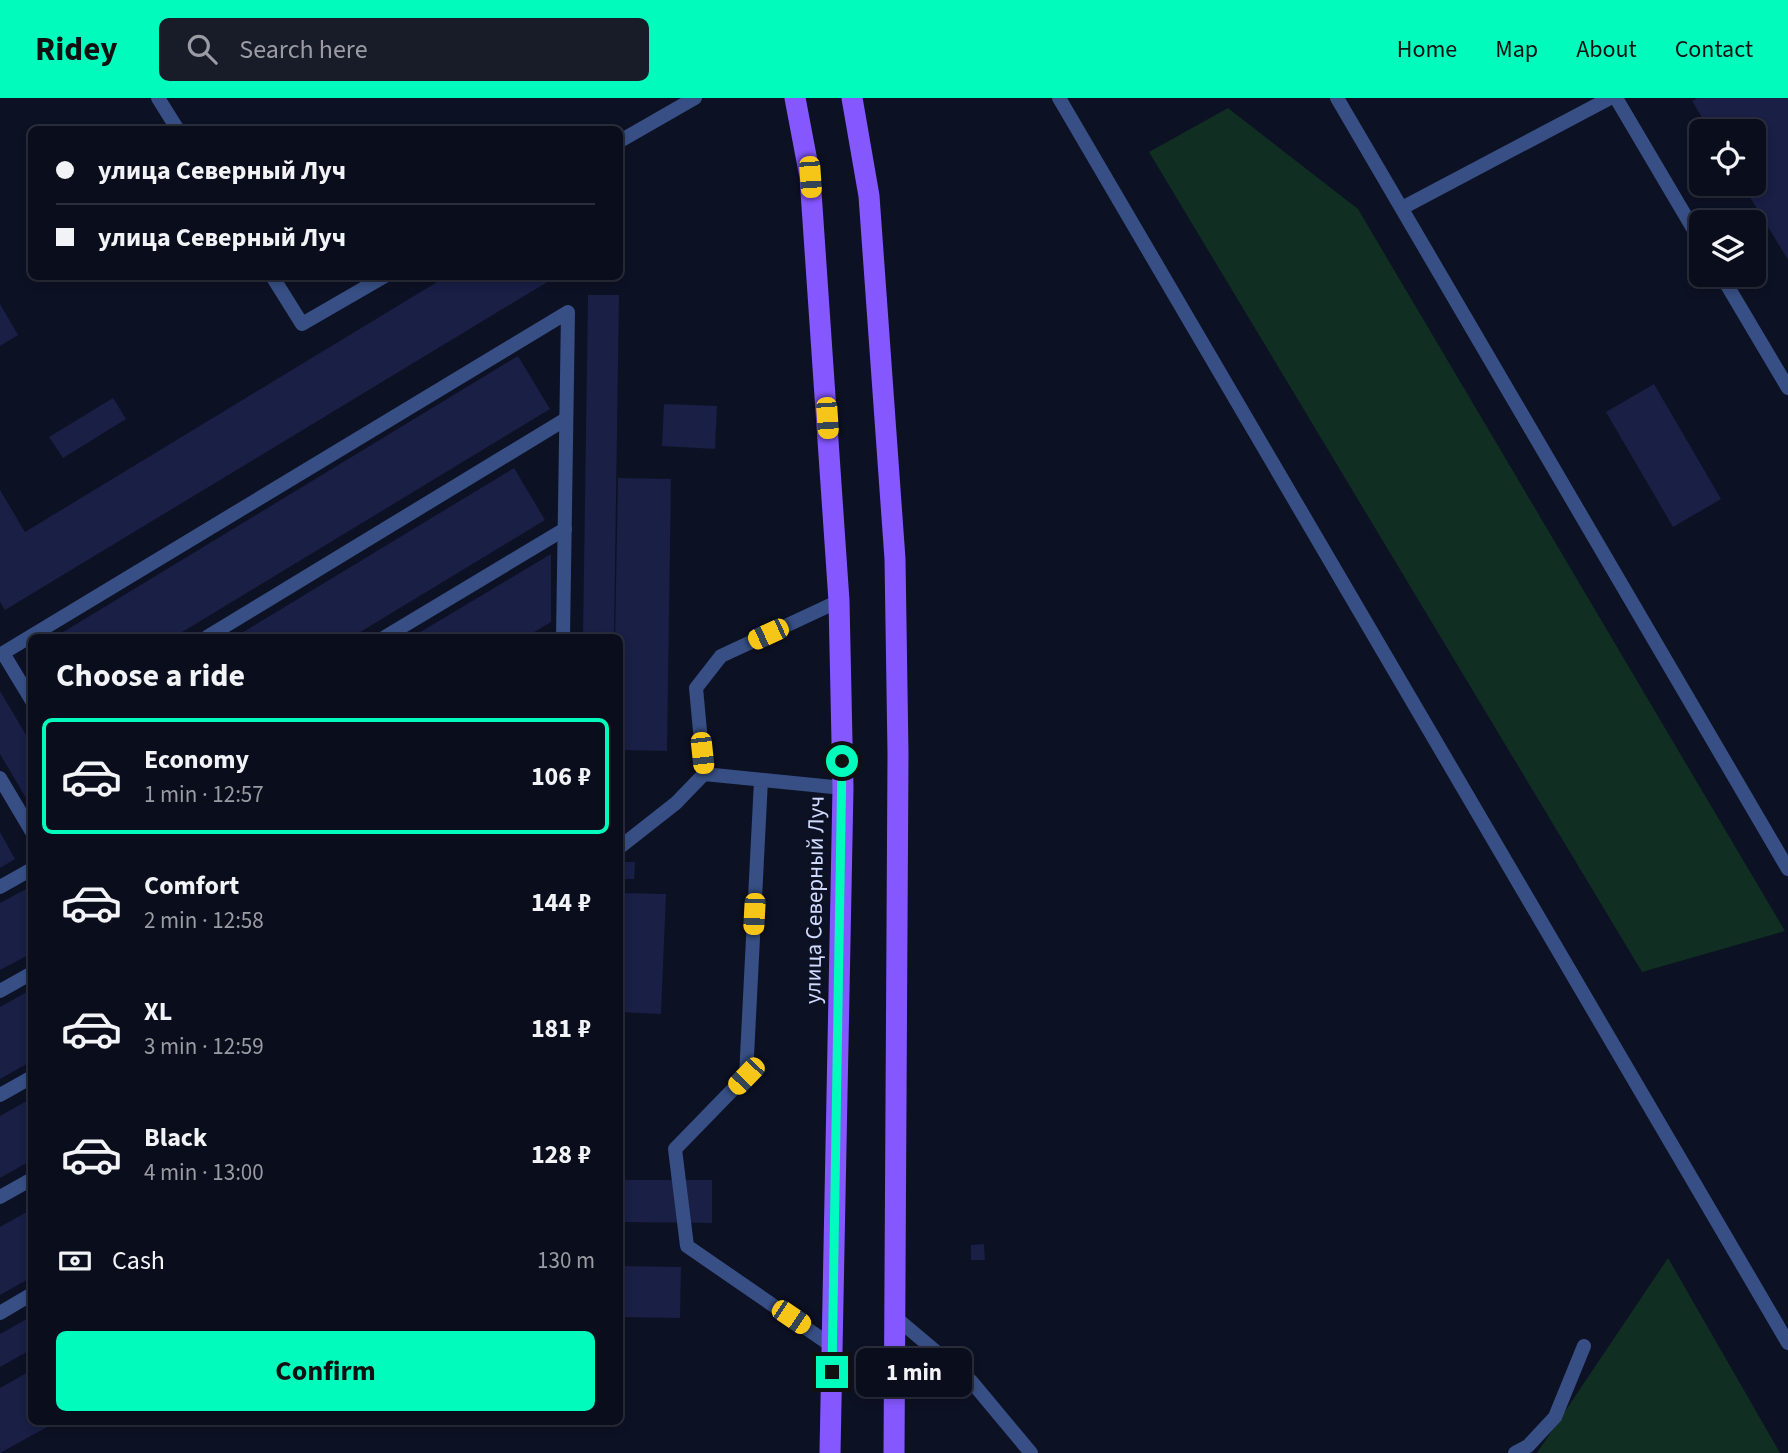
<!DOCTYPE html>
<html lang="en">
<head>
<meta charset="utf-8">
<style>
	:root { --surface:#0a0d1b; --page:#181b28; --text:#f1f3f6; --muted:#999ca3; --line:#2a2d3a; --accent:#00fbbc }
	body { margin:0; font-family:"Source Sans 3",sans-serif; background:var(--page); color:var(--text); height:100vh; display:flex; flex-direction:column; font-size:26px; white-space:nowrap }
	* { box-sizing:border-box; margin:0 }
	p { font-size:23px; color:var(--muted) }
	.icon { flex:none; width:38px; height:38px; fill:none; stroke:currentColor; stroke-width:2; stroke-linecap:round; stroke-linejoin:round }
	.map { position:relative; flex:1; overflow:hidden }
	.details { position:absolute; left:28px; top:536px; width:595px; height:791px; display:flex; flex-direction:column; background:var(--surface); border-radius:10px; box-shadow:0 4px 10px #0003,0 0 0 2px var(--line) }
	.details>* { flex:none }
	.top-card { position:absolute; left:28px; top:28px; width:595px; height:154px; border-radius:10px; box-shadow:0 4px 10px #0003,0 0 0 2px var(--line); display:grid; align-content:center; height:154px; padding:0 28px; background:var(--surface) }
	.buttons { position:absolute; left:1689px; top:21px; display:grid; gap:14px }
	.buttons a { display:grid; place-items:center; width:77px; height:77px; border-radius:10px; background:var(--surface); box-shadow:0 4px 10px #0003,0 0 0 2px var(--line); font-size:35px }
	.end { position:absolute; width:32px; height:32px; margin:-16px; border:9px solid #00fbbc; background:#111; box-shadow:0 0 0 4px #111 }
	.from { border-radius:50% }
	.bubble { position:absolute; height:49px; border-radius:10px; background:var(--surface); box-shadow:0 4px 10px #0003,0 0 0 2px var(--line); font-size:23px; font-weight:700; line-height:49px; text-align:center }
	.car { position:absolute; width:21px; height:42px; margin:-21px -10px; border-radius:9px; box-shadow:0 0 5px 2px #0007; background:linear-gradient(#f5c518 24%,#345 0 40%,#f5c518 0 76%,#345 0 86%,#f5c518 0) }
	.top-card b { display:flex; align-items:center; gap:24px; height:66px; font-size:26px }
	.top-card b+b { border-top:2px solid var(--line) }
	.top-card i { width:18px; height:18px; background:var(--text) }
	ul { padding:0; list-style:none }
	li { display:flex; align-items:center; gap:21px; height:116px; margin:0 14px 10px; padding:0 14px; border:4px solid transparent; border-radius:10px }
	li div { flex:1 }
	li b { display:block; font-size:26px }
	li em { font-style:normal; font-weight:700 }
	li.current { border-color:var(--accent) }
	li>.icon { width:63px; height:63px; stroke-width:1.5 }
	h2 { padding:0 28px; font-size:32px; line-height:84px }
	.pay { display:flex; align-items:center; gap:18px; height:77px; padding:0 28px; font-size:26px }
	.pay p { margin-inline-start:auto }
	.primary-button { display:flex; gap:14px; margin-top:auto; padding:14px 28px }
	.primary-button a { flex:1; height:80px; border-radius:10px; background:var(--accent); color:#111; font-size:28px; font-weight:700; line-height:80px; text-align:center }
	header { display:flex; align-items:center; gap:42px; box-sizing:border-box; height:98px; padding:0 35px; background:var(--accent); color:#111 }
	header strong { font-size:33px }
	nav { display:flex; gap:38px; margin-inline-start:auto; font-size:24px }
	.search { width:490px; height:63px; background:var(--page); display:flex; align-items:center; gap:18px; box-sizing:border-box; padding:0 24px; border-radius:10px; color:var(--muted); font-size:26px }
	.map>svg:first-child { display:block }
</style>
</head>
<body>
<header>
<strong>Ridey</strong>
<div class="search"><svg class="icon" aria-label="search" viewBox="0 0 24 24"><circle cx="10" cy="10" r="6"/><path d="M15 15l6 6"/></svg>Search here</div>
<nav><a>Home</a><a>Map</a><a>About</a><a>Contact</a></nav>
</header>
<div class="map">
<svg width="1788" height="1355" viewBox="0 0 1788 1355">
	<rect width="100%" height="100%" fill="#0d1124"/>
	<g fill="#102e22">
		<polygon points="1228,10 1358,111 1785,833 1642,874 1149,54"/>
		<polygon points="1668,1160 1780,1355 1537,1355"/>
	</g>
	<g fill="#191f45">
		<polygon points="1697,0 1788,0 1788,162 1742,86 1754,86 1754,33 1710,33 1692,3"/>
		<polygon points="447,178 546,178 549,183 5,512 0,504 0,392 25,434"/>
		<polygon points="588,197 619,197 614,539 583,539"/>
		<polygon points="0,206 18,237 0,248"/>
		<polygon points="518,258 550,311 174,539 55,539"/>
		<polygon points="1654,286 1721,401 1673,429 1606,314"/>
		<polygon points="113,300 126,321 63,360 49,339"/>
		<polygon points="664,306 717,308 715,351 662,348"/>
		<polygon points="514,370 545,422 352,539 235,539"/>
		<polygon points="618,380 671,381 667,653 620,652 620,539 615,539"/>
		<polygon points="551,456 551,524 526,539 412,539"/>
		<polygon points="0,593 32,647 32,710 0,656"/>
		<polygon points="0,734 15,761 0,770"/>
		<polygon points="620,764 635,764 634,781 620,781"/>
		<polygon points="32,788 32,855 0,872 0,805"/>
		<polygon points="620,795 666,796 661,916 620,914"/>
		<polygon points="32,891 32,963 0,981 0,909"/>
		<polygon points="32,1000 32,1062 0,1080 0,1018"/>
		<polygon points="620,1082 712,1082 712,1125 620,1124"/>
		<polygon points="32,1111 32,1179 0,1197 0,1129"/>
		<polygon points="984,1146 985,1162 971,1162 971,1147"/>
		<polygon points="620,1168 681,1169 680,1220 620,1219"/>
		<polygon points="32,1218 32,1251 0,1269 0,1236"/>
		<polygon points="32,1272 32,1323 58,1323 0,1355 0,1290"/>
	</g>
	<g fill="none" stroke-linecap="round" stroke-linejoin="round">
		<g stroke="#374f84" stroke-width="14">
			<polyline points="158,0 178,32"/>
			<polyline points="1059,0 1788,1245"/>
			<polyline points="1337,0 1788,771"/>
			<polyline points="1616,0 1701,144"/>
			<polyline points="620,43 695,0"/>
			<polyline points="1402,110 1610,0"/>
			<polyline points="1721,177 1788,290"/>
			<polyline points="272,178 302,226 385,178"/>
			<polyline points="207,539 566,321"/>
			<polyline points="385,539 565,431"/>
			<polyline points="32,603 3,555 568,214 563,539"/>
			<polyline points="704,676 696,590 721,558 839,503"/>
			<polyline points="0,680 32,734"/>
			<polyline points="761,682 746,978 675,1051 687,1148 832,1248"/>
			<polyline points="620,749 676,705 704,676 843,690"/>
			<polyline points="0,789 32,771"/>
			<polyline points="0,893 32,875"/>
			<polyline points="0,997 32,979"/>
			<polyline points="0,1099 32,1081"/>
			<polyline points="0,1215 32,1196"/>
			<polyline points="895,1219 971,1283 1031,1355"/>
			<polyline points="1515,1355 1528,1348 1555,1319 1584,1248"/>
		</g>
		<g stroke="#8557ff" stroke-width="21">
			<polyline points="795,0 810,79 839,503 843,690 830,1355"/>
			<polyline points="852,0 869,98 895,461 898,656 894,1355"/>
		</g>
	</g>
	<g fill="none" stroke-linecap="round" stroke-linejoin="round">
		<polyline stroke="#00fbbc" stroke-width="9" points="832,1274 842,663"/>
	</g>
	<g text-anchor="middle" stroke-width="5" stroke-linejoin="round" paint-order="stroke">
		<g font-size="23" fill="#d0dbff" stroke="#0d1124">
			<text transform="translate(814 802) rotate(-89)" y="8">улица Северный Луч</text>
		</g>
	</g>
</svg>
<div class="buttons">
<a><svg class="icon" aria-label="locate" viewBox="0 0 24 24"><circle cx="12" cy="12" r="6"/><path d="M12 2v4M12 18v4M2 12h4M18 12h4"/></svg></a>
<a><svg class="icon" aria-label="layers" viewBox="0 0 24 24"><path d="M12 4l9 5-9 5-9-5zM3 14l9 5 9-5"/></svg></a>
</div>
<i class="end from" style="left:842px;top:663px"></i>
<i class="end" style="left:832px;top:1274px"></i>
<div class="bubble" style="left:856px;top:1250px;width:116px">1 min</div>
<i class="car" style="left:810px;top:79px;rotate:176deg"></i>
<i class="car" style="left:827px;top:320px;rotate:176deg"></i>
<i class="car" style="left:768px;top:536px;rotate:245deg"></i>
<i class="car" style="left:702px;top:655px;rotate:174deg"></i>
<i class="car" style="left:754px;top:816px;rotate:183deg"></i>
<i class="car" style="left:746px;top:978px;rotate:224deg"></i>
<i class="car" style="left:791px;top:1219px;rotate:124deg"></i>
<div class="top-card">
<b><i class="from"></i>улица Северный Луч</b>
<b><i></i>улица Северный Луч</b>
</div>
<section class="details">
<h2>Choose a ride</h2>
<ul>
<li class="current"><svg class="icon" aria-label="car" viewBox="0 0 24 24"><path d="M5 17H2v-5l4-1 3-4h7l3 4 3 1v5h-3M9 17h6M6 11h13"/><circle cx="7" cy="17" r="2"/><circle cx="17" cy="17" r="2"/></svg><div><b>Economy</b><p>1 min · 12:57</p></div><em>106 ₽</em></li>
<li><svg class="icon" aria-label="car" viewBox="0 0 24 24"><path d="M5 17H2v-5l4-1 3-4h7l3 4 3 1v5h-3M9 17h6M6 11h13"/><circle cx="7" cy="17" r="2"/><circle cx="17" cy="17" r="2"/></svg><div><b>Comfort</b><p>2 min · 12:58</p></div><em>144 ₽</em></li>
<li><svg class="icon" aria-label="car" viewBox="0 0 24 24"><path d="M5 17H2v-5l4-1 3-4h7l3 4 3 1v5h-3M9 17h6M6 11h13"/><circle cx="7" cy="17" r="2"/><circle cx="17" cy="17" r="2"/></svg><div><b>XL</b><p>3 min · 12:59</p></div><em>181 ₽</em></li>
<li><svg class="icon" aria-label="car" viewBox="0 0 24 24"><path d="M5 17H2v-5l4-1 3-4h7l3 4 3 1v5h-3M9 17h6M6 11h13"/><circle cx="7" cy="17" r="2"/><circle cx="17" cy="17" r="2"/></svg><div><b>Black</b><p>4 min · 13:00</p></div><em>128 ₽</em></li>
</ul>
<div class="pay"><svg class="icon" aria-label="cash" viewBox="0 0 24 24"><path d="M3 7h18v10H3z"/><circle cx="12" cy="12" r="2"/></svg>Cash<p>130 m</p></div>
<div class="primary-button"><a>Confirm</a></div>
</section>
</div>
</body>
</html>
